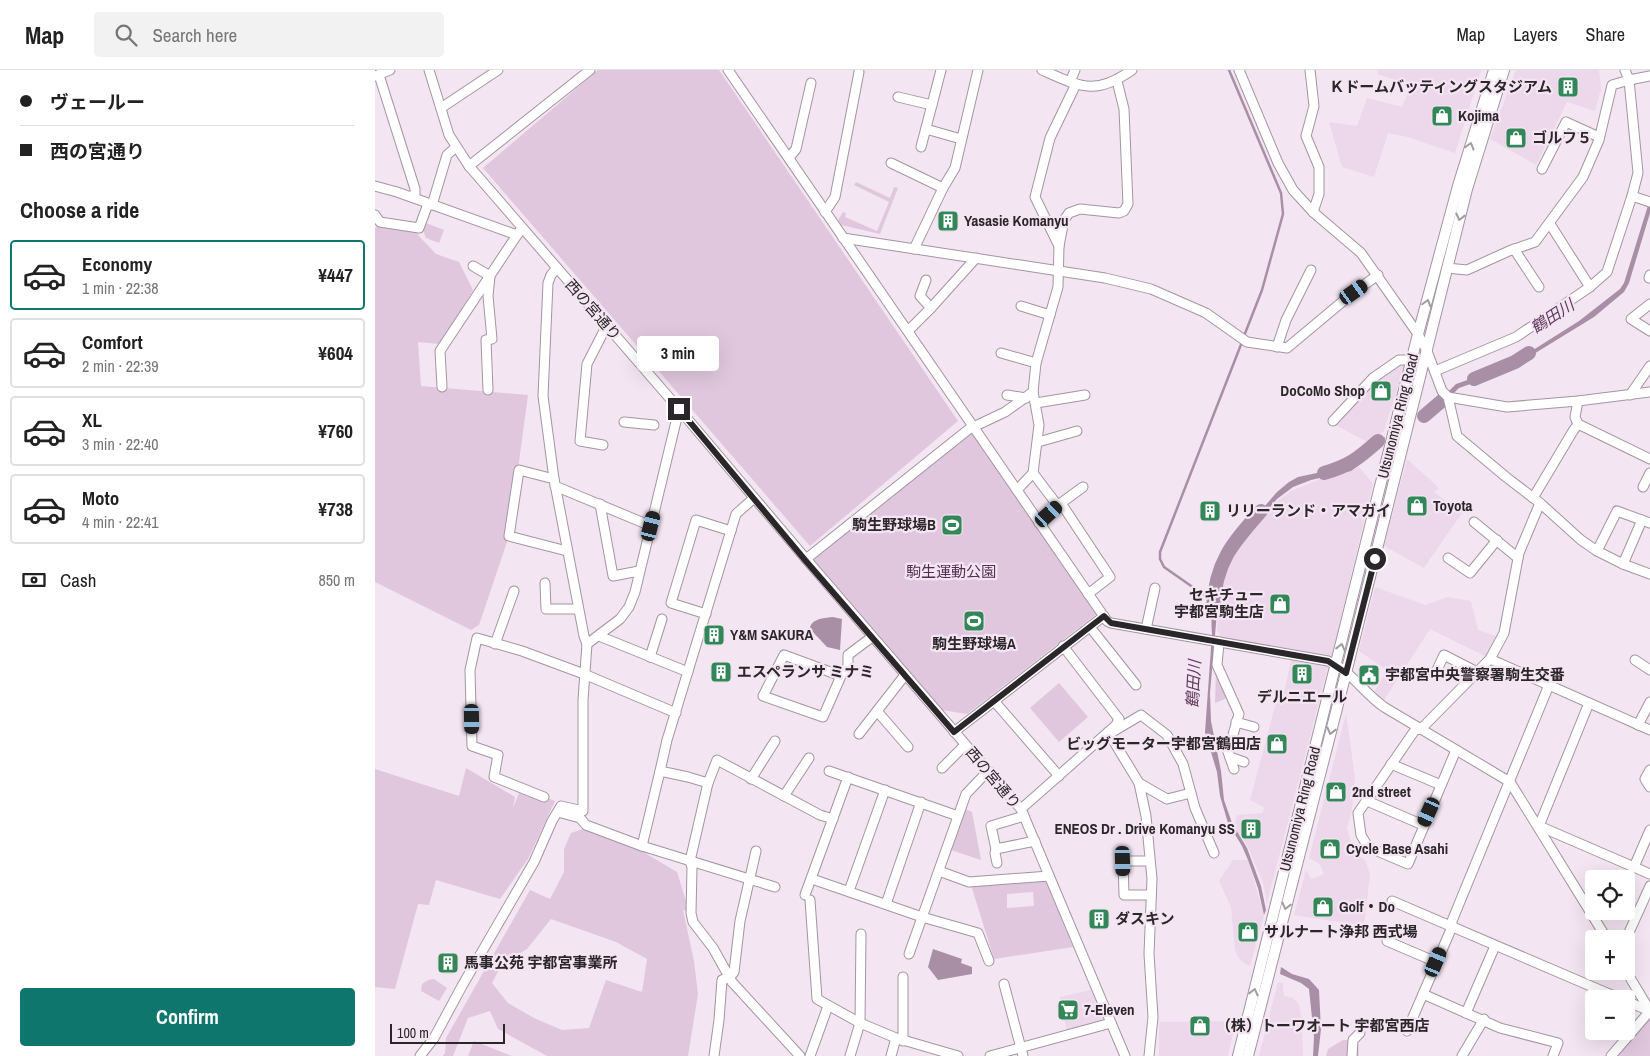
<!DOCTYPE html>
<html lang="en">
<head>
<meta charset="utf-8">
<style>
	:root { --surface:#fff; --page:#f2f2f2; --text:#222; --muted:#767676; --line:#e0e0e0; --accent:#0f766e }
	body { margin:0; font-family:"Archivo Narrow","Noto Sans JP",sans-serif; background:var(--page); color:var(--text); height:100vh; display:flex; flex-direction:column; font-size:19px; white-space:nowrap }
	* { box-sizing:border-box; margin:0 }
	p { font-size:16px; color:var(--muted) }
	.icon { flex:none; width:28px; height:28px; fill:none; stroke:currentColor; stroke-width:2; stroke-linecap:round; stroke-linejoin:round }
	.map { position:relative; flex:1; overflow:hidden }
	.panel { display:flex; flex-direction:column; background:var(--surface); width:375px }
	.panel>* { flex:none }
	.banner { display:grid; align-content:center; height:110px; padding:0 20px; background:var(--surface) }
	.controls { position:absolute; left:1210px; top:800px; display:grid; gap:10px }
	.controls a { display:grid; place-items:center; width:50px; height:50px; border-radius:5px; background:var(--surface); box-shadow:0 5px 20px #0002; font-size:25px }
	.scale { position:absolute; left:15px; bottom:12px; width:115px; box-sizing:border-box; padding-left:5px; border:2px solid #2b262a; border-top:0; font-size:14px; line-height:18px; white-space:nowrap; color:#2b262a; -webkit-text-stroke:4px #f4e5f2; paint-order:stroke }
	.end { position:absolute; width:22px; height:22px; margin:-11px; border:6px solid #2b262a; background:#fff; box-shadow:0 0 0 2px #fff }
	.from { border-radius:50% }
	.bubble { position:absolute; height:35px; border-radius:5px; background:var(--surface); box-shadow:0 5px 20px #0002; font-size:16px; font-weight:700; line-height:35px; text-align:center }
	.car { position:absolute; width:15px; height:30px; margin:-15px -8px; border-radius:6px; box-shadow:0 0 4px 1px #0007; background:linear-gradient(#222 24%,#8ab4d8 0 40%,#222 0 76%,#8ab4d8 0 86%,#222 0) }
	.banner b { display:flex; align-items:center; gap:18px; height:48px; font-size:19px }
	.banner b+b { border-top:1px solid var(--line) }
	.banner i { width:12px; height:12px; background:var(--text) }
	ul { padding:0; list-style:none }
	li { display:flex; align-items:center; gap:15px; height:70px; margin:0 10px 8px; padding:0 10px; border:2px solid var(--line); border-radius:5px }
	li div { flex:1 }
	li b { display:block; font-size:19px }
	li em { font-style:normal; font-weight:700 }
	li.active { border-color:var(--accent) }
	li>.icon { width:45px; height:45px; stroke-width:1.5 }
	h2 { padding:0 20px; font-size:22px; line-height:60px }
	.pay { display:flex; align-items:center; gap:12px; height:55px; padding:0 20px; font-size:19px }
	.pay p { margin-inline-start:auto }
	.button { display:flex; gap:10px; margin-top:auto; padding:10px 20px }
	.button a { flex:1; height:58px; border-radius:5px; background:var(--accent); color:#fff; font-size:20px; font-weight:700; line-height:58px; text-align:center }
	header { display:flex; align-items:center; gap:30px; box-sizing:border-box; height:70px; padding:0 25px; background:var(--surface); border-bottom:1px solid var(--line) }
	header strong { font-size:24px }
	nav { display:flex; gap:28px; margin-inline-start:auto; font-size:18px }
	.search { width:350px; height:45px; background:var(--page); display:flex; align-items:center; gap:12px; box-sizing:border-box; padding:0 18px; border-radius:5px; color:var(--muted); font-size:19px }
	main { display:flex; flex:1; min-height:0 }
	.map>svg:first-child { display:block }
</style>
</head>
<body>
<header>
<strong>Map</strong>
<div class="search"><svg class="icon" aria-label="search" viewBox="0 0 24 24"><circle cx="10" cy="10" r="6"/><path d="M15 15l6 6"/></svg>Search here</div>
<nav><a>Map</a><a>Layers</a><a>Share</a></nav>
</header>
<main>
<section class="panel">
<div class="banner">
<b><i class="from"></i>ヴェールー</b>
<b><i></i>西の宮通り</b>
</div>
<h2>Choose a ride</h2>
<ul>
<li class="active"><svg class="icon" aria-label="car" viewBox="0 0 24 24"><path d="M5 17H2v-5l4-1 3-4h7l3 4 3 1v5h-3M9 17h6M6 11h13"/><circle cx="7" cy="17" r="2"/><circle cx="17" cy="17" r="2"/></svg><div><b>Economy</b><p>1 min · 22:38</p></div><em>¥447</em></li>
<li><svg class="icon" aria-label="car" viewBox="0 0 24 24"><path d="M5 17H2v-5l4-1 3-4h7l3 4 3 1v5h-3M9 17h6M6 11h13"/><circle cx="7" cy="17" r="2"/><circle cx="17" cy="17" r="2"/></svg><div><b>Comfort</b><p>2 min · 22:39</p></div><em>¥604</em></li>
<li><svg class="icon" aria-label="car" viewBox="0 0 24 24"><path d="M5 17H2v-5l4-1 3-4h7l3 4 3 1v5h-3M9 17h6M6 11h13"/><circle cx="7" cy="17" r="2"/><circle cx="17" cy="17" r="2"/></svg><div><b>XL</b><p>3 min · 22:40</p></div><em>¥760</em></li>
<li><svg class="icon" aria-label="car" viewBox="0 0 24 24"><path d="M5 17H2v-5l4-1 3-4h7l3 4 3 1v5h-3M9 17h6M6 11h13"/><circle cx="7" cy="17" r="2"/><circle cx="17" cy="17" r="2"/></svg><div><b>Moto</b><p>4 min · 22:41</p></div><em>¥738</em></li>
</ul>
<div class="pay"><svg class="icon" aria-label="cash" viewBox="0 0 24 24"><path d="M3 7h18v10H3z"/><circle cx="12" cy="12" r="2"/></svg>Cash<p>850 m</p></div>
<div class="button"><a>Confirm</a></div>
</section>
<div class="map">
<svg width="1275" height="986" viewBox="0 0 1275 986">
	<rect width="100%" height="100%" fill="#f4e5f2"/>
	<g fill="#edd7ea">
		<polygon points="1003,0 1106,0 1080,83 1033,67 1013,63 999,107 967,97 954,52 982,56 992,28 1027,37 1036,15 1002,4"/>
		<polygon points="1141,0 1224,0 1226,19 1220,41 1192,32 1161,95 1115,69"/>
		<polygon points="1025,292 1030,294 1009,361 993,372 958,354 1000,309"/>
		<polygon points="1032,389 1064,418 1059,422 1087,443 1049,498 1009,476"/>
		<polygon points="984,397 998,414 956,588 845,566 842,560 846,511 850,498 857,482 896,436 916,421 950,407 974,401"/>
		<polygon points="1000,517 1050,535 1073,527 1096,531 1103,560 1123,567 1112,587 1055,559 1009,630 999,623 1012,600 984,581"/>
		<polygon points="916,590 953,597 892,833 888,813 872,775 859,757 862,745 887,743 890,738 875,730 903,625 909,623"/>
		<polygon points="971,644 980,707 977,739 972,759 979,782 990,790 995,804 989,856 919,845 931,800 936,809 949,804 945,794 934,788"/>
		<polygon points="858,790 873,790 889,845 875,896 870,894 863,887 860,880 856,837 844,811"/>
		<polygon points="903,912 908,913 909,926 918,928 924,935 927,951 928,986 884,986"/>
		<polygon points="716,920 729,952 692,962 685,927"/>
		<polygon points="861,951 853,986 784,986 784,952"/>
	</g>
	<g fill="#e0c7dd" fill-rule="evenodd">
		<polygon points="223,0 344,0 583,351 435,476 108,98"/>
		<polygon points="481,112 515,128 519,117 523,118 505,164 466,155 463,150 468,142 471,143 470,147 502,161 514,132 479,115"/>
		<polygon points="51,153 69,160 64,173 51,168 48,160"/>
		<polygon points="2,156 39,158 44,166 61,184 84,192 98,220 65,274 43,272 46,316 153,325 134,466 104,555 96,560 0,512 0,158"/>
		<polygon points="597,360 723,543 592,644 567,640 436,489"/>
		<polygon points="841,603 852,625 850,629 840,633"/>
		<polygon points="684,613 713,647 684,672 655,638"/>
		<polygon points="91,698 140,727 138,738 146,718 180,731 153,789 125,829 61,810 54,835 43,834 20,919 0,917 0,699 84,726"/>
		<polygon points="590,739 597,742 606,790 576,780"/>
		<path d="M208,759L265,780L302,802L314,841L308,840L319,891L323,924L313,986H172L123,959L115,941L93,948L78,986H68L70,983L71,968L155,820L175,829L189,802V779L196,763ZM176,849L241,872L272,889L267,922L231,910L214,958L187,960L159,948L133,933L117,913L127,894L152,879Z"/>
		<path d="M670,809L698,877L619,889L596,815ZM658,822L659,836L632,838V824Z"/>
		<polygon points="59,909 72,918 64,931 46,921 47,914 53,910"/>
		<polygon points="1275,945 1275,986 1241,986"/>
		<polygon points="968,970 983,971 984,986 951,986 953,979"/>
		<polygon points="99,971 137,986 93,986"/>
	</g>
	<g fill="#a98fa6">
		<polygon points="1275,129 1275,143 1254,213 1249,222 1219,247 1139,296 1124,304 1084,318 1051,350 1048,347 1081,314 1133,296 1204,251 1245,219 1249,213"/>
		<path d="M1010,367L1009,372L997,379L984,395L976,401L936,410L918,417L902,429L852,486L845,507L835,623L836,651L846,701L849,730L857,753L872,778L886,816L891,840L889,845L883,818L873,790L867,776L853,753L845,726L842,702L830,662L837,564C835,539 838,503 851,481L902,422L914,412L923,407L975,396L999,373Z"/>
		<path d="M458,547L467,549L465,580L452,577L436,560L435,557C438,548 450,548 458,547Z"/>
		<polygon points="558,879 587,889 586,893 597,897 597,904 563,910 553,897"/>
		<polygon points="906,897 917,904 934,909 944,920 946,959 943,986 938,986 939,967 934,919 926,913 905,904"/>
	</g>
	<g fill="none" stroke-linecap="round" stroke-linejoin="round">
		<g stroke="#a98fa6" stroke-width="2.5">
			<polyline points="854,0 906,123 908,144 887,220 869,266"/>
			<polyline points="839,532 789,497 785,489 785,482 867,272"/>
		</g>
		<g stroke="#a98fa6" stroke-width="14">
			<polyline points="1099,309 1140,292 1154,283"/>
			<polyline points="1049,346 1069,329"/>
			<path d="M949,403C974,396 984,388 1003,371"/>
			<path d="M838,537C841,491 857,474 886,441"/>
		</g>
		<g stroke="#a395a1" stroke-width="11">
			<g id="minor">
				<polyline points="54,0 74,65 94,96 304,339 431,489 646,739 750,986"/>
				<path d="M353,0L732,551L736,553L953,591C975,600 990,624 1009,637L1135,712L1232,869"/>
				<path d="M667,0C706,17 720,26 757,0"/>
				<polyline points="864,0 903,93 918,120 938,142 986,183 1043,264 1052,281 1067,321 1073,327 1082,366 1131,407 1165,433 1206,470 1222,481 1248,494 1275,504"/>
				<polyline points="935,0 939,36 931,66 944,97 944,124 938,142"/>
				<polyline points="1250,0 1254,10 1263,103 1257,126"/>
				<polyline points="4,5 40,119 40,128"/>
				<polyline points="0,6 15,0"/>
				<polyline points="695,12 700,0"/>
				<polyline points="523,27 557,35"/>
				<polyline points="66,38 123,0"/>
				<polyline points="551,59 586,69"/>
				<polyline points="546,77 566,0"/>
				<polyline points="414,88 421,79 436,13"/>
				<polyline points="516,93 568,118"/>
				<polyline points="94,96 215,0"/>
				<polyline points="1167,99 1191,52 1224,67"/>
				<polyline points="0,116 22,122 142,165 145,161"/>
				<polyline points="57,135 72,85 81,77"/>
				<polyline points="450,142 460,127 484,2"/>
				<polyline points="0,145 5,152 44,158 53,134"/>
				<polyline points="1175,154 1215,217"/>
				<polyline points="468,168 730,208 776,219 831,243 872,272 912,278 979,222 1003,205"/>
				<polyline points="684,176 660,127 675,68 701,14"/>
				<polyline points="539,179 568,118 580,98 603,0"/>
				<polyline points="1139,179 1164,217"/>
				<polyline points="98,196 115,206 113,226 117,269 111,270 113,320"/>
				<polyline points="1072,198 1092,200 1134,181 1160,172 1208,107 1224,70 1237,15 1254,10 1275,6"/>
				<polyline points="1274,208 1275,205"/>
				<polyline points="551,210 545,226 556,238"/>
				<polyline points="1275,234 1256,249 1275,261"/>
				<polyline points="646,236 675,245"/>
				<polyline points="533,261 556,238 601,188"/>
				<polyline points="902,277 911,250 936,200"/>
				<polyline points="626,283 661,293"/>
				<polyline points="1060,301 1141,267 1215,217 1232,202 1257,126 1275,132"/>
				<polyline points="67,317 65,281 142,165"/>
				<polyline points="632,325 651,328"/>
				<polyline points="1255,325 1275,296"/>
				<polyline points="1073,327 1132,337 1203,331 1275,322"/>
				<polyline points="1203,331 1200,347 1203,354 1275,389"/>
				<polyline points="661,333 710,325"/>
				<polyline points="958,351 998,308 1024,290 1037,290"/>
				<polyline points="249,352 279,355"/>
				<polyline points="663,372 702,361"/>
				<polyline points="228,375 205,371 212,294 232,255"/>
				<polyline points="658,403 683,436"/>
				<polyline points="179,409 144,400 134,466 192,481"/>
				<polyline points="180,416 276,456"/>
				<polyline points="1268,417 1275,403"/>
				<polyline points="642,420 658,403 664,355 658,322"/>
				<polyline points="379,428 361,444 292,670 285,701 313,707 333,713 315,791 317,797 316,843 318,852 338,878 357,912 425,986"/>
				<polyline points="1158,428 1198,361 1203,354"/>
				<polyline points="686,433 735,507 713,524"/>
				<polyline points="225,434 238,506 264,501"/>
				<polyline points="1099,452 1143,488"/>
				<polyline points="664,453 686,433 708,417"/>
				<polyline points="1222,481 1242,441 1275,453"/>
				<polyline points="1073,488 1095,503 1122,470"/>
				<polyline points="431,489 594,359 630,342 658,322 661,293 683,217 684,176 689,150 694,143 705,139 744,143 749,141 753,134 749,39 742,11"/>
				<polyline points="1248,494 1267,450"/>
				<polyline points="170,513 171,539 203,539"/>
				<polyline points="331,544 296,533 321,450 356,461"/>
				<polyline points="715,557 761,615"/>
				<polyline points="771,559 780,518"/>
				<polyline points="224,566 313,602"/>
				<polyline points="844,572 842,595 864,644 853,682 859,699"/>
				<polyline points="120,574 139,521"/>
				<polyline points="212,574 245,549 254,537 260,522 304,339"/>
				<polyline points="275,587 287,549"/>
				<polyline points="1115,589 1275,660"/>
				<polyline points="1260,590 1275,600"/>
				<polyline points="1061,602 1069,585 1102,602"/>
				<polyline points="466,606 448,647 388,626 409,585 466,606 473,596 473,585 497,567"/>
				<polyline points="1174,615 1077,851 1077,857 1048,924 1125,958 1183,973 1178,986"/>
				<polyline points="619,631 684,706"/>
				<polyline points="502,641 533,677"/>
				<polyline points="861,652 879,657"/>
				<polyline points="1263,655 1275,632"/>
				<polyline points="739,661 766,645 792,665 808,694 820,738 839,783"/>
				<polyline points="579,662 729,546"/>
				<polyline points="733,662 764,713 771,746 777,809 774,884 778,947 774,986"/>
				<polyline points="484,664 530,605"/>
				<polyline points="1081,680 1033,794 993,777 986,765 983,743 1040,660 1046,659 1115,589 1129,563 1144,483 1165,433"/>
				<polyline points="855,687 869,692"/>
				<polyline points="1016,694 1066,715"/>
				<polyline points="567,698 590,675"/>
				<polyline points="1275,700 1270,709 1275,717"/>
				<polyline points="454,701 583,746"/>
				<polyline points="376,709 400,671"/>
				<polyline points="333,713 342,690 445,745 458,749"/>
				<polyline points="764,713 792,729 816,723"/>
				<polyline points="409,726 434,688"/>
				<polyline points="169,727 119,707 123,685 97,676 95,600 102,568 147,581 209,604 301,643"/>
				<polyline points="992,731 1048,755"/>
				<polyline points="646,739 741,655 744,649 688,576"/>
				<polyline points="183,742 205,748 211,755 267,776 400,817"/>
				<polyline points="649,746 616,756 621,779 660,771"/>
				<polyline points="1164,756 1214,633"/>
				<polyline points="1164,756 1275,804"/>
				<polyline points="267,776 285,701"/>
				<polyline points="621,779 620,783 622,793"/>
				<polyline points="775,791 748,791 749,825 776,825"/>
				<polyline points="1259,797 1275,760"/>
				<polyline points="564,801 594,812 674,806"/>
				<polyline points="437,809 547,847 603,863 614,891"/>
				<polyline points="474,821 510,720"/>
				<polyline points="430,825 473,707"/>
				<polyline points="435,830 442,929 485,953 521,968 583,986"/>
				<polyline points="1017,831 1246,929"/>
				<polyline points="511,834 546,732"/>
				<polyline points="1251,869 1275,816"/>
				<polyline points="1012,871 1061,892"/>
				<polyline points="534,884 591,724 613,701"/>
				<polyline points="1251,901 1275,941"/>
				<polyline points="528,907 528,971"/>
				<polyline points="629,914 648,986"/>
				<polyline points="1251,931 1275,941"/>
				<polyline points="1091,943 1120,876"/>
				<polyline points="1032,961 1048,924"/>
				<polyline points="45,986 59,968 87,916 159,792 177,751 186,736 208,741 208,630 212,574 209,566 179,409 168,326 173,213 176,205 182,198"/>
				<polyline points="339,986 344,950 347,910 355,907 359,902 365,851 381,781"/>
				<polyline points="435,986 453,936"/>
				<polyline points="475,986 485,953 486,864"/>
				<polyline points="516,986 521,968"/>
				<polyline points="615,986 736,953"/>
				<polyline points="977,986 978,970 985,963"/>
				<polyline points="1087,986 1109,949"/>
				<polyline points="1236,986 1275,941"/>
			</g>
		</g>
		<g stroke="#a395a1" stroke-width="12">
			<g id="major">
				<polyline points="863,986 1043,264 1083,116 1119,0"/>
				<polyline points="873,986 971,603 1092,119 1129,0"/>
			</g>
		</g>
		<use href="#minor" stroke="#fff" stroke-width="9"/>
		<use href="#major" stroke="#fff" stroke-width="10"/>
	</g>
	<defs><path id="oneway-chevron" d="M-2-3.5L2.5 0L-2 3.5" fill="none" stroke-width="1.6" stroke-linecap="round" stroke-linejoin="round" transform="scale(1.25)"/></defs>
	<g stroke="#a09d9f">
		<use href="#oneway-chevron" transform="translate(1095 76) rotate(-74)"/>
		<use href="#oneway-chevron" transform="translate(1085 147) rotate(104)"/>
		<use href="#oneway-chevron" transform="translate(1052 233) rotate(-74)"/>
		<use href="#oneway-chevron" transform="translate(966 577) rotate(-76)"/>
		<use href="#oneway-chevron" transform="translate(956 661) rotate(104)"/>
		<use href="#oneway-chevron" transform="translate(911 836) rotate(104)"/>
		<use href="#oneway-chevron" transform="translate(879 922) rotate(-76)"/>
	</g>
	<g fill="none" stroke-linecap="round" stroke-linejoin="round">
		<polyline stroke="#2b262a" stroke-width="6" points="304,339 430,490 579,662 729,546 736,553 953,591 971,603 1000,489"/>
	</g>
	<defs>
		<g id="building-square" transform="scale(1.125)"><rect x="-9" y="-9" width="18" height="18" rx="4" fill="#328658" stroke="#f4e5f2"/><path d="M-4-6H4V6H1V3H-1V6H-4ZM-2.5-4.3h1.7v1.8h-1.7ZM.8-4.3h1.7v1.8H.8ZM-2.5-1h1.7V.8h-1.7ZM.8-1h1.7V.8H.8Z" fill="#fff"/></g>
		<g id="shop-square" transform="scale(1.125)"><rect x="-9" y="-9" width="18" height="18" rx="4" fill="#328658" stroke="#f4e5f2"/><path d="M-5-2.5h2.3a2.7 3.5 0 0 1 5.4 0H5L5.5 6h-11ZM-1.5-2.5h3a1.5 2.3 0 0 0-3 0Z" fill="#fff"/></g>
		<g id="stadium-square" transform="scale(1.125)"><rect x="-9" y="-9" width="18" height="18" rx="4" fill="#328658" stroke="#f4e5f2"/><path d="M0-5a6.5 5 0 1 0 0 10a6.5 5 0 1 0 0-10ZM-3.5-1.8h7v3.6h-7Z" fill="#fff"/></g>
		<g id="civic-square" transform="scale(1.125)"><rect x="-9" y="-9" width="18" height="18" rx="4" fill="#328658" stroke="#f4e5f2"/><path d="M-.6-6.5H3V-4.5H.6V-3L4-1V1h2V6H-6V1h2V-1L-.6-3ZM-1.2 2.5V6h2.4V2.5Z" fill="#fff"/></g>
		<g id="supermarket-square" transform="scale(1.125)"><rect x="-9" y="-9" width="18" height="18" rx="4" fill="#328658" stroke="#f4e5f2"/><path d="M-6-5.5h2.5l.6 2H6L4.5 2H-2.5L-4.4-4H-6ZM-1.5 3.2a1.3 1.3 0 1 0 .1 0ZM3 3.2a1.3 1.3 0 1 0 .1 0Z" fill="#fff"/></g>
	</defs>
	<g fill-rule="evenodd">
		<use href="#building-square" x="1193" y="17"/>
		<use href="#shop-square" x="1067" y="46"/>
		<use href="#shop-square" x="1141" y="68"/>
		<use href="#building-square" x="573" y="151"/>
		<use href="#shop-square" x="1006" y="321"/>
		<use href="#shop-square" x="1042" y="436"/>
		<use href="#building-square" x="835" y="441"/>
		<use href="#stadium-square" x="577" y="455"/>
		<use href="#shop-square" x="905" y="534"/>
		<use href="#stadium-square" x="599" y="551"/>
		<use href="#building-square" x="339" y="565"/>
		<use href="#building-square" x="346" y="602"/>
		<use href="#building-square" x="927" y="604"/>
		<use href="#civic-square" x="994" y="605"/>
		<use href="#shop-square" x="902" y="674"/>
		<use href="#shop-square" x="961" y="722"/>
		<use href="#building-square" x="876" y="759"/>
		<use href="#shop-square" x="955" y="779"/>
		<use href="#shop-square" x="948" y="837"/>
		<use href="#building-square" x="724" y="849"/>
		<use href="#shop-square" x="873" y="862"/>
		<use href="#building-square" x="73" y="893"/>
		<use href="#supermarket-square" x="693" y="940"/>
		<use href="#shop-square" x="825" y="956"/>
	</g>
	<g text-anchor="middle" stroke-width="4.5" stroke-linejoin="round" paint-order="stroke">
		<g font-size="15" font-weight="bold" fill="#2b262a" stroke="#f4e5f2" text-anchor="start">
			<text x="1177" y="22" text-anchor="end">Ｋドームバッティングスタジアム</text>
			<text x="1083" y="51">Kojima</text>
			<text x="1157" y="73">ゴルフ５</text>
			<text x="589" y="156">Yasasie Komanyu</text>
			<text x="990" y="326" text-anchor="end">DoCoMo Shop</text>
			<text x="1058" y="441">Toyota</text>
			<text x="851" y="446">リリーランド・アマガイ</text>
			<text x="561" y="460" text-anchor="end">駒生野球場B</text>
			<text x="889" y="530" text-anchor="end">セキチュー<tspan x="889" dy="17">宇都宮駒生店</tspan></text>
			<text x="355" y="570">Y&amp;M SAKURA</text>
			<text x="599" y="579" text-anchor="middle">駒生野球場A</text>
			<text x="362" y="607">エスペランサ ミナミ</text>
			<text x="1010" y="610">宇都宮中央警察署駒生交番</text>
			<text x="927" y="632" text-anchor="middle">デルニエール</text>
			<text x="886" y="679" text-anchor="end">ビッグモーター宇都宮鶴田店</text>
			<text x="977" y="727">2nd street</text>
			<text x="860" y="764" text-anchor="end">ENEOS Dr . Drive Komanyu SS</text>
			<text x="971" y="784">Cycle Base Asahi</text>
			<text x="964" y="842">Golf・Do</text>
			<text x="740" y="854">ダスキン</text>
			<text x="889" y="867">サルナート浄邦 西式場</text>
			<text x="89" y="898">馬事公苑 宇都宮事業所</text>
			<text x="709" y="945">7-Eleven</text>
			<text x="841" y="961">（株）トーワオート 宇都宮西店</text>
		</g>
		<g font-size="15" fill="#2b262a" stroke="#f4e5f2">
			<text transform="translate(218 240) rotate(49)" y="5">西の宮通り</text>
			<text transform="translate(1023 346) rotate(-76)" y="5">Utsunomiya Ring Road</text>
			<text transform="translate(618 708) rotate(50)" y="5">西の宮通り</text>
			<text transform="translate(925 739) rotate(-76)" y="5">Utsunomiya Ring Road</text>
		</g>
		<g font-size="15" fill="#552f52" stroke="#f4e5f2">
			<text x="576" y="507">駒生運動公園</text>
		</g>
		<g font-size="16" font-style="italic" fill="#613b5e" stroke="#f4e5f2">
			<text transform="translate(1177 246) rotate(-33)" y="6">鶴田川</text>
			<text transform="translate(818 614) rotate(-87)" y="6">鶴田川</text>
		</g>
	</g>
</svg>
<div class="controls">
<a><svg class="icon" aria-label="locate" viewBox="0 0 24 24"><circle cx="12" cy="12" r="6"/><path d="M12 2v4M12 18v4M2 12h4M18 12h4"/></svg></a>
<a>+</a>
<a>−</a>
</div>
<div class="scale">100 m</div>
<i class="end from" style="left:1000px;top:489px"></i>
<i class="end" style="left:304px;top:339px"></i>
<div class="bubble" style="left:262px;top:266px;width:82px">3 min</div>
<i class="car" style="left:979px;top:222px;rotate:55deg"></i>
<i class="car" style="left:674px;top:444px;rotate:48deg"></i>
<i class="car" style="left:276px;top:456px;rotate:14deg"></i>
<i class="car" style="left:97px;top:649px;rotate:179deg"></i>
<i class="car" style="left:1054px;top:742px;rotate:204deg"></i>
<i class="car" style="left:748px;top:791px;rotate:178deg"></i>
<i class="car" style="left:1061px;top:892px;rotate:23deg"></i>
</div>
</main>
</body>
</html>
